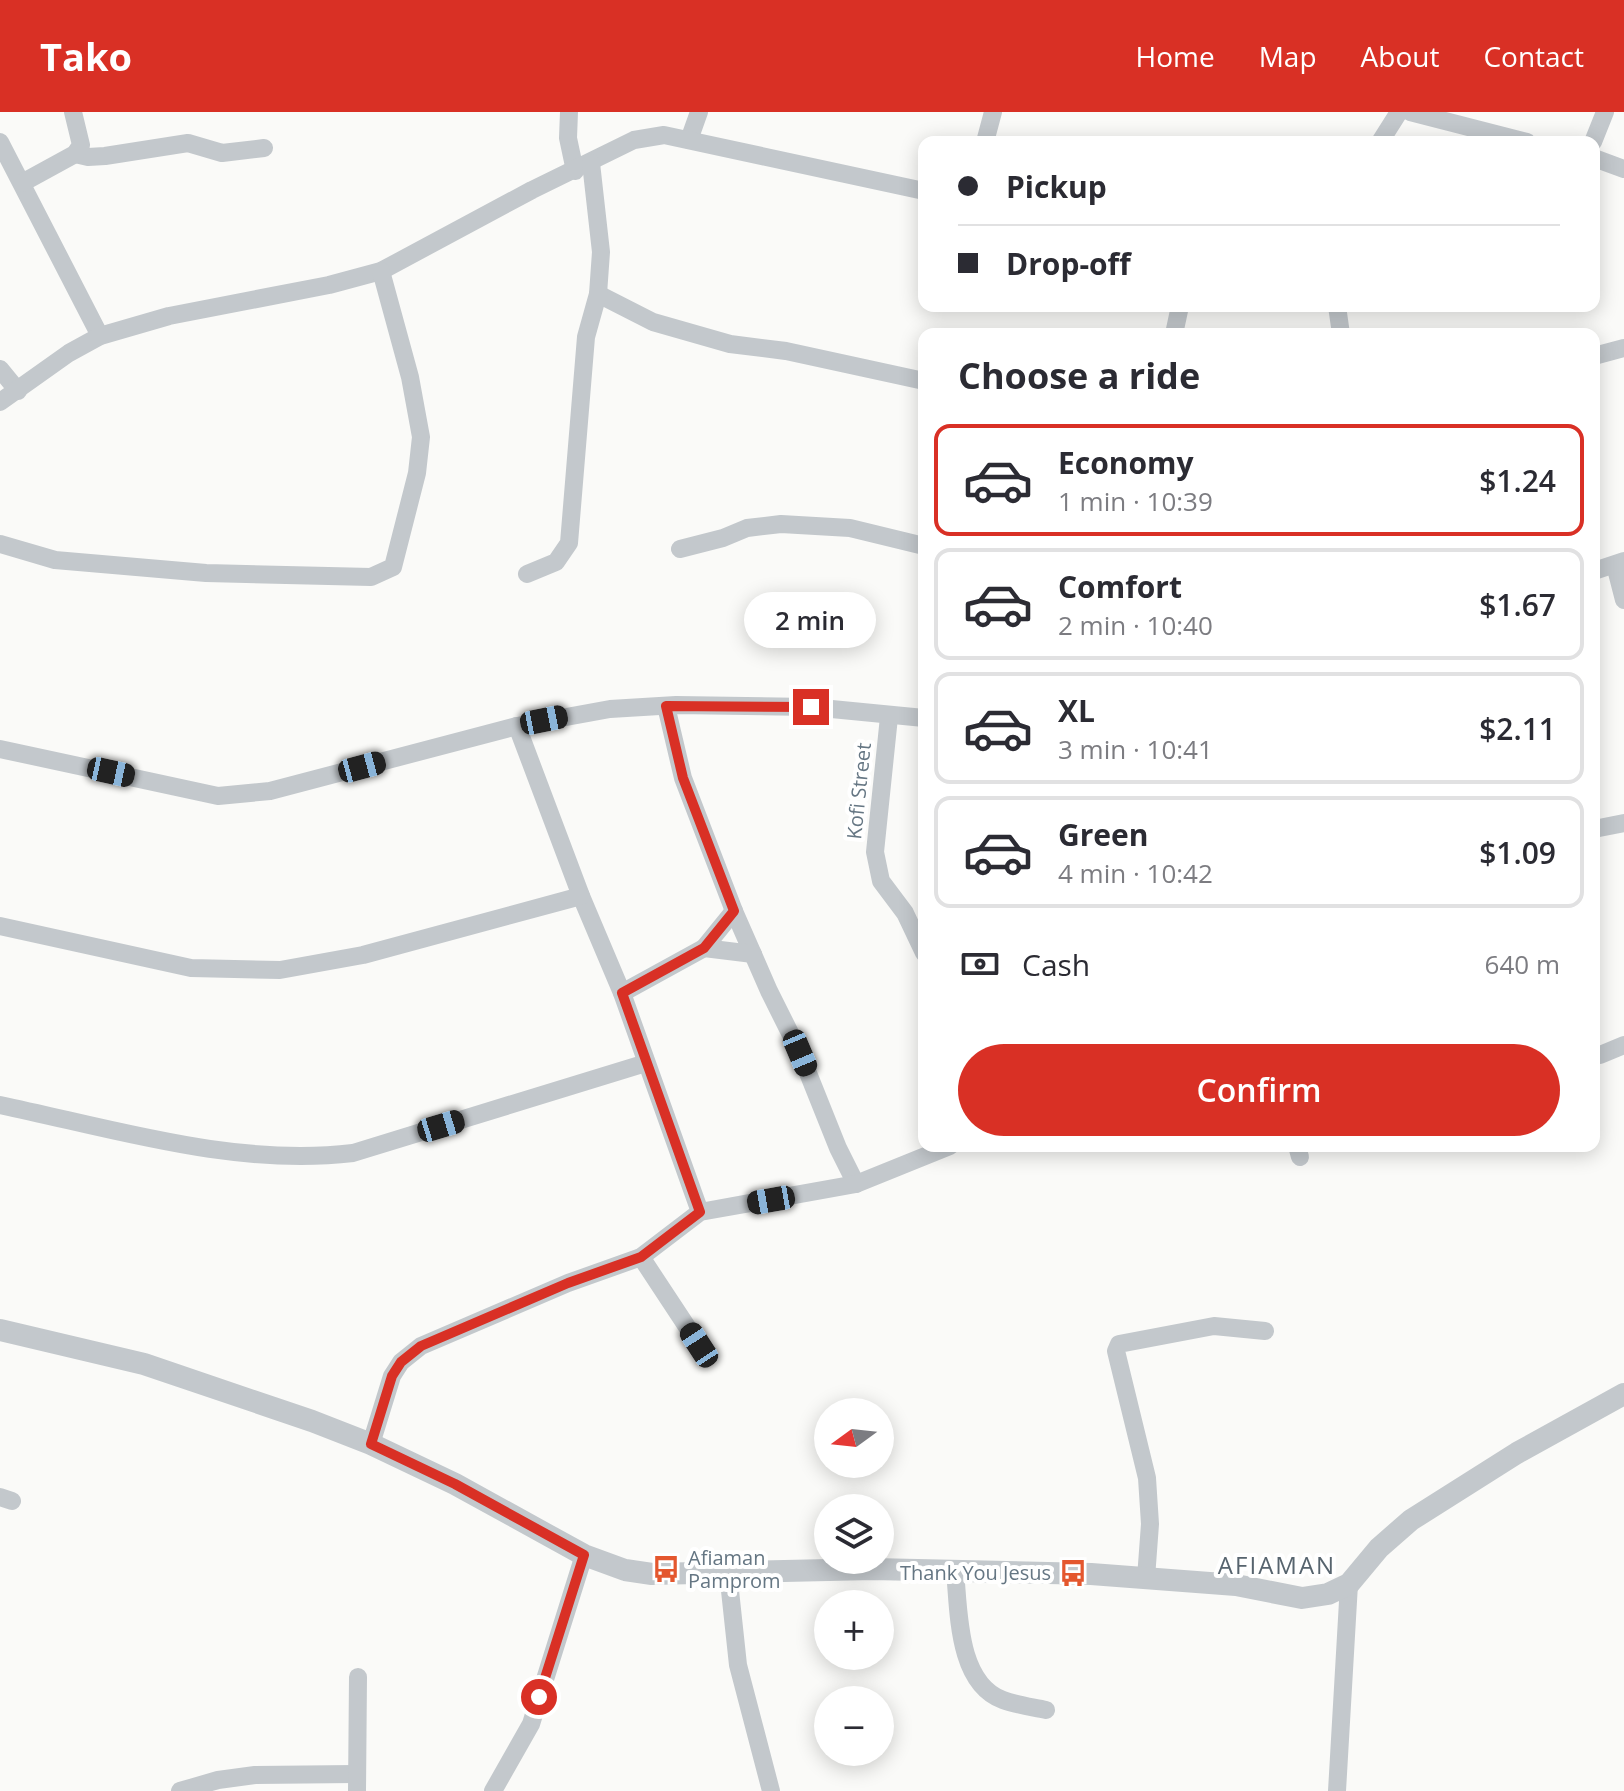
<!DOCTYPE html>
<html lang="en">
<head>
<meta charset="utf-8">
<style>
	:root { --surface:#fff; --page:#f7f7f7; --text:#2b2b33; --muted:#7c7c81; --line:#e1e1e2; --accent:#d93025 }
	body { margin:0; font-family:"Open Sans",sans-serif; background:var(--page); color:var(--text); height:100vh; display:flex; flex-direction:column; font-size:30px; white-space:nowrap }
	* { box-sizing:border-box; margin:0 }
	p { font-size:26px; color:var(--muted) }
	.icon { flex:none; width:44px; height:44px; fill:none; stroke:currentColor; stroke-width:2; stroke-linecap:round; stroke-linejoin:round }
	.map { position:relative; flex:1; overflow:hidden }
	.side { position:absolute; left:918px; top:216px; width:682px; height:824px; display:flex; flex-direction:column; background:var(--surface); border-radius:16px; box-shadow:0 4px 20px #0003 }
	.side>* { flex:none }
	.top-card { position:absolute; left:918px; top:24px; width:682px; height:176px; border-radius:16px; box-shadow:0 4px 20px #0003; display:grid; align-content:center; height:176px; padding:0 40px; background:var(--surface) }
	.needle { width:52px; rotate:255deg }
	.controls { position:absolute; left:814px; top:1286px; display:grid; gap:16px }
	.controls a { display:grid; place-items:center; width:80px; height:80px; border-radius:50%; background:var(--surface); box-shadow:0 4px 20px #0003; font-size:40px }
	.end { position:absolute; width:36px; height:36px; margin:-18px; border:10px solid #d93025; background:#fff; box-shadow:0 0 0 4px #fff }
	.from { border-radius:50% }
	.bubble { position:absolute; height:56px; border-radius:28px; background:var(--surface); box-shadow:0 4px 20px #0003; font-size:26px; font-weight:600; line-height:56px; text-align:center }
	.car { position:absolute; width:24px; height:48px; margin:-24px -12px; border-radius:10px; box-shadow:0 0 6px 2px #0007; background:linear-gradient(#222 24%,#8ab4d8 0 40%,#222 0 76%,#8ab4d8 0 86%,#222 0) }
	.top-card b { display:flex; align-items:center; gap:28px; height:76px; font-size:30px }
	.top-card b+b { border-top:2px solid var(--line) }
	.top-card i { width:20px; height:20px; background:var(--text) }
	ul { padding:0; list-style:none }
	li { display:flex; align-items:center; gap:24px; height:112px; margin:0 16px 12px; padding:0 24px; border:4px solid var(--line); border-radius:16px }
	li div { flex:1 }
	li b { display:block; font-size:30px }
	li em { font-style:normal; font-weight:600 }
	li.active { border-color:var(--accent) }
	li>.icon { width:72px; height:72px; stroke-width:1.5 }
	h2 { padding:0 40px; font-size:36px; line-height:96px }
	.pay { display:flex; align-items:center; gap:20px; height:88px; padding:0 40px; font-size:30px }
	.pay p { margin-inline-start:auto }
	.button { display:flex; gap:16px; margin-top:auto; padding:16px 40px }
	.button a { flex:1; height:92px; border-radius:48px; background:var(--accent); color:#fff; font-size:32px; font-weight:600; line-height:92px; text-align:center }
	header { display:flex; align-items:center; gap:48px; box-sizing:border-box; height:112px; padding:0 40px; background:var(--accent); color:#fff }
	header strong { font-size:38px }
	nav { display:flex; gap:44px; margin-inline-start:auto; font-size:28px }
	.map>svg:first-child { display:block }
</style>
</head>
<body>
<header>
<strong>Tako</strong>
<nav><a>Home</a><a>Map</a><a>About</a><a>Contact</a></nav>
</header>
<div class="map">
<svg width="1624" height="1679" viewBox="0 0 1624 1679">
	<rect width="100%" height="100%" fill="#fafaf8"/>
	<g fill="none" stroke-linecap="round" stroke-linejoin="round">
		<g stroke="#c3c8cc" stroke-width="18">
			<polyline points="569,0 568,26 575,59"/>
			<polyline points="1410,0 1527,30"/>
			<polyline points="689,28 699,0"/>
			<polyline points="0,30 100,224"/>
			<polyline points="985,30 993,0"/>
			<polyline points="1380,30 1399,0"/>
			<polyline points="1593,30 1605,0"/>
			<polyline points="75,42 88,45 105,44 188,31 222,41 264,36"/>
			<polyline points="1594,46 1624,57"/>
			<polyline points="22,71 75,42 81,33 73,0"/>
			<polyline points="598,182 653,210 730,232 786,239 924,269"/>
			<polyline points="1337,194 1341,222"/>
			<polyline points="1174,222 1180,194"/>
			<polyline points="1594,244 1624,236"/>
			<polyline points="0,257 18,279"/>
			<polyline points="0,290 69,241 100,224 169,204 329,173 381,159 532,78 634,28 664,23 924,79"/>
			<polyline points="0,432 55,448 206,461 371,465 393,455 417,361 421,325 410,265 381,159"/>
			<polyline points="680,437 723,426 747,416 781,412 850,416 924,434"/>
			<polyline points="1615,453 1624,488"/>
			<polyline points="1594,459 1624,449"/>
			<polyline points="527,462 556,450 569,431 586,225 598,182 601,140 591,51"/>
			<polyline points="666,594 683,666 734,799 769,879 800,941 838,1036 856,1072"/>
			<polyline points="889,605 875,740 881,769 905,801 924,841"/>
			<polyline points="517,614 581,784 622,881 700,1100"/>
			<polyline points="0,637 218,684 270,679 517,614 610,597 676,593 811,595 924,606"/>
			<polyline points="1594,717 1624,711"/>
			<polyline points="734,799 704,836 753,842"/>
			<polyline points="0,814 191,856 280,858 363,843 581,784"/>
			<polyline points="622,881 704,836"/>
			<polyline points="1600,943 1624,933"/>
			<path d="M0,993C114,1017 235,1055 353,1041L646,951"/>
			<polyline points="1297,1034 1300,1045"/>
			<polyline points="641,1145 699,1233"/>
			<polyline points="371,1332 392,1264 401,1250 421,1234 568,1171 641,1145 700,1100 856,1072 950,1034"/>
			<polyline points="0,1385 12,1389"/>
			<path d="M955,1459C959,1499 957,1571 1003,1588C1016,1593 1032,1595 1046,1598"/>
			<polyline points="728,1460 738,1553 771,1679"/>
			<polyline points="1146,1466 1150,1412 1147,1366 1116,1239 1119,1232 1214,1214 1265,1219"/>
			<polyline points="180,1679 218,1668 255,1663 355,1662"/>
			<polyline points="357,1679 358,1565"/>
			<polyline points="493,1679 531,1612 584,1443"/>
			<polyline points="1337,1679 1349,1472"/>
		</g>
		<polyline stroke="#c3c8cc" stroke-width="22" points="0,1218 144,1252 312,1309 371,1332 455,1372 584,1443 625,1458 652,1462 873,1457 1091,1462 1236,1473 1302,1486 1328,1482 1349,1472 1379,1436 1411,1408 1517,1341 1624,1282"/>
	</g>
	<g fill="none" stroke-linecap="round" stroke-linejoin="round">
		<polyline stroke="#d93025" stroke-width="10" points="539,1585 584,1443 455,1372 371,1332 392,1264 401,1250 421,1234 568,1171 641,1145 700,1100 622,881 704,836 734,799 683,666 666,594 811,595"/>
	</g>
	<defs>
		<g id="bus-bare" transform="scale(2.16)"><path d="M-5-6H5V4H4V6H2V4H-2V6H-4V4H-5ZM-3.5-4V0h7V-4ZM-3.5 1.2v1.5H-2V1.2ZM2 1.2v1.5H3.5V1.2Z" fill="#e4572e" stroke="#fff" stroke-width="2.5" paint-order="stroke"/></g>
	</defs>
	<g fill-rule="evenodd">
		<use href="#bus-bare" x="666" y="1457"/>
		<use href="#bus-bare" x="1073" y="1461"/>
	</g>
	<g text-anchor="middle" stroke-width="8" stroke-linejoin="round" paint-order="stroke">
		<g font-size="20" fill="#657683" stroke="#fff">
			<text transform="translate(859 679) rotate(-84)" y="7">Kofi Street</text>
		</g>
		<g font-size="20" fill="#657683" stroke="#fff" text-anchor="start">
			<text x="688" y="1453">Afiaman<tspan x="688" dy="23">Pamprom</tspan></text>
			<text x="1051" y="1468" text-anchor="end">Thank You Jesus</text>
		</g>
		<g font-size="24" letter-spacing="2" fill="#57646e" stroke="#fff">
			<text x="1277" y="1462">AFIAMAN</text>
		</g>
	</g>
</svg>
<div class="controls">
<a><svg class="needle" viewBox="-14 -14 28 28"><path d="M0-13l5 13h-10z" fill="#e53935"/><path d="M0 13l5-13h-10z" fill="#7c7c81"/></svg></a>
<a><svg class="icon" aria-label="layers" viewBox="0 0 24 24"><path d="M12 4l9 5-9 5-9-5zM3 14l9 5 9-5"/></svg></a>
<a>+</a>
<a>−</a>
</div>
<i class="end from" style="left:539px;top:1585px"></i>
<i class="end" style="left:811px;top:595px"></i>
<div class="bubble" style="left:744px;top:480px;width:132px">2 min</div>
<i class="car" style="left:544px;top:608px;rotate:79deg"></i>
<i class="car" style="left:362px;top:655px;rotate:75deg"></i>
<i class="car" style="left:111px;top:660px;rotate:102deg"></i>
<i class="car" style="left:800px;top:941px;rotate:157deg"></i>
<i class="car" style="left:441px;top:1014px;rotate:73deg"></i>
<i class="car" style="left:771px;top:1088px;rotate:260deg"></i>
<i class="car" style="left:699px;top:1233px;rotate:327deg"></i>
<div class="top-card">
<b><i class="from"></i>Pickup</b>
<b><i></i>Drop-off</b>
</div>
<section class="side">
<h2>Choose a ride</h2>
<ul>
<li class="active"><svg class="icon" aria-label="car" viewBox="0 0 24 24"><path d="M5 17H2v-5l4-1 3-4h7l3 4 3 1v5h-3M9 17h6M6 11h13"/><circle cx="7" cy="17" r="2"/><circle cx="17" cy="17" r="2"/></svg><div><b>Economy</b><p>1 min · 10:39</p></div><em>$1.24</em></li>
<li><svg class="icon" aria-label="car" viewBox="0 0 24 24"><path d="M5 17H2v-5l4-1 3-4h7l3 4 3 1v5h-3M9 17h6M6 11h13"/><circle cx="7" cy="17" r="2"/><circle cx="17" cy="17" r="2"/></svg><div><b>Comfort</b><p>2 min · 10:40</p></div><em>$1.67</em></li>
<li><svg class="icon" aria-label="car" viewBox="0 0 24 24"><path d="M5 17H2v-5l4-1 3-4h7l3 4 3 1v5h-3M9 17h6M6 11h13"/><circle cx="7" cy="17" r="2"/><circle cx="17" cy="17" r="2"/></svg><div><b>XL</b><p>3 min · 10:41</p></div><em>$2.11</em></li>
<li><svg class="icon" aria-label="car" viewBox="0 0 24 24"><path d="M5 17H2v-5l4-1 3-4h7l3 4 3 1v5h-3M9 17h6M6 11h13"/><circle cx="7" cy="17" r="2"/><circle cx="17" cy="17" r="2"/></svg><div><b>Green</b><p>4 min · 10:42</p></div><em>$1.09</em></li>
</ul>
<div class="pay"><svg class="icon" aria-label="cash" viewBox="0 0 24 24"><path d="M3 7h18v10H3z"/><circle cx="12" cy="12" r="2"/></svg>Cash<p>640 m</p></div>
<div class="button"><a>Confirm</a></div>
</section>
</div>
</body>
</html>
